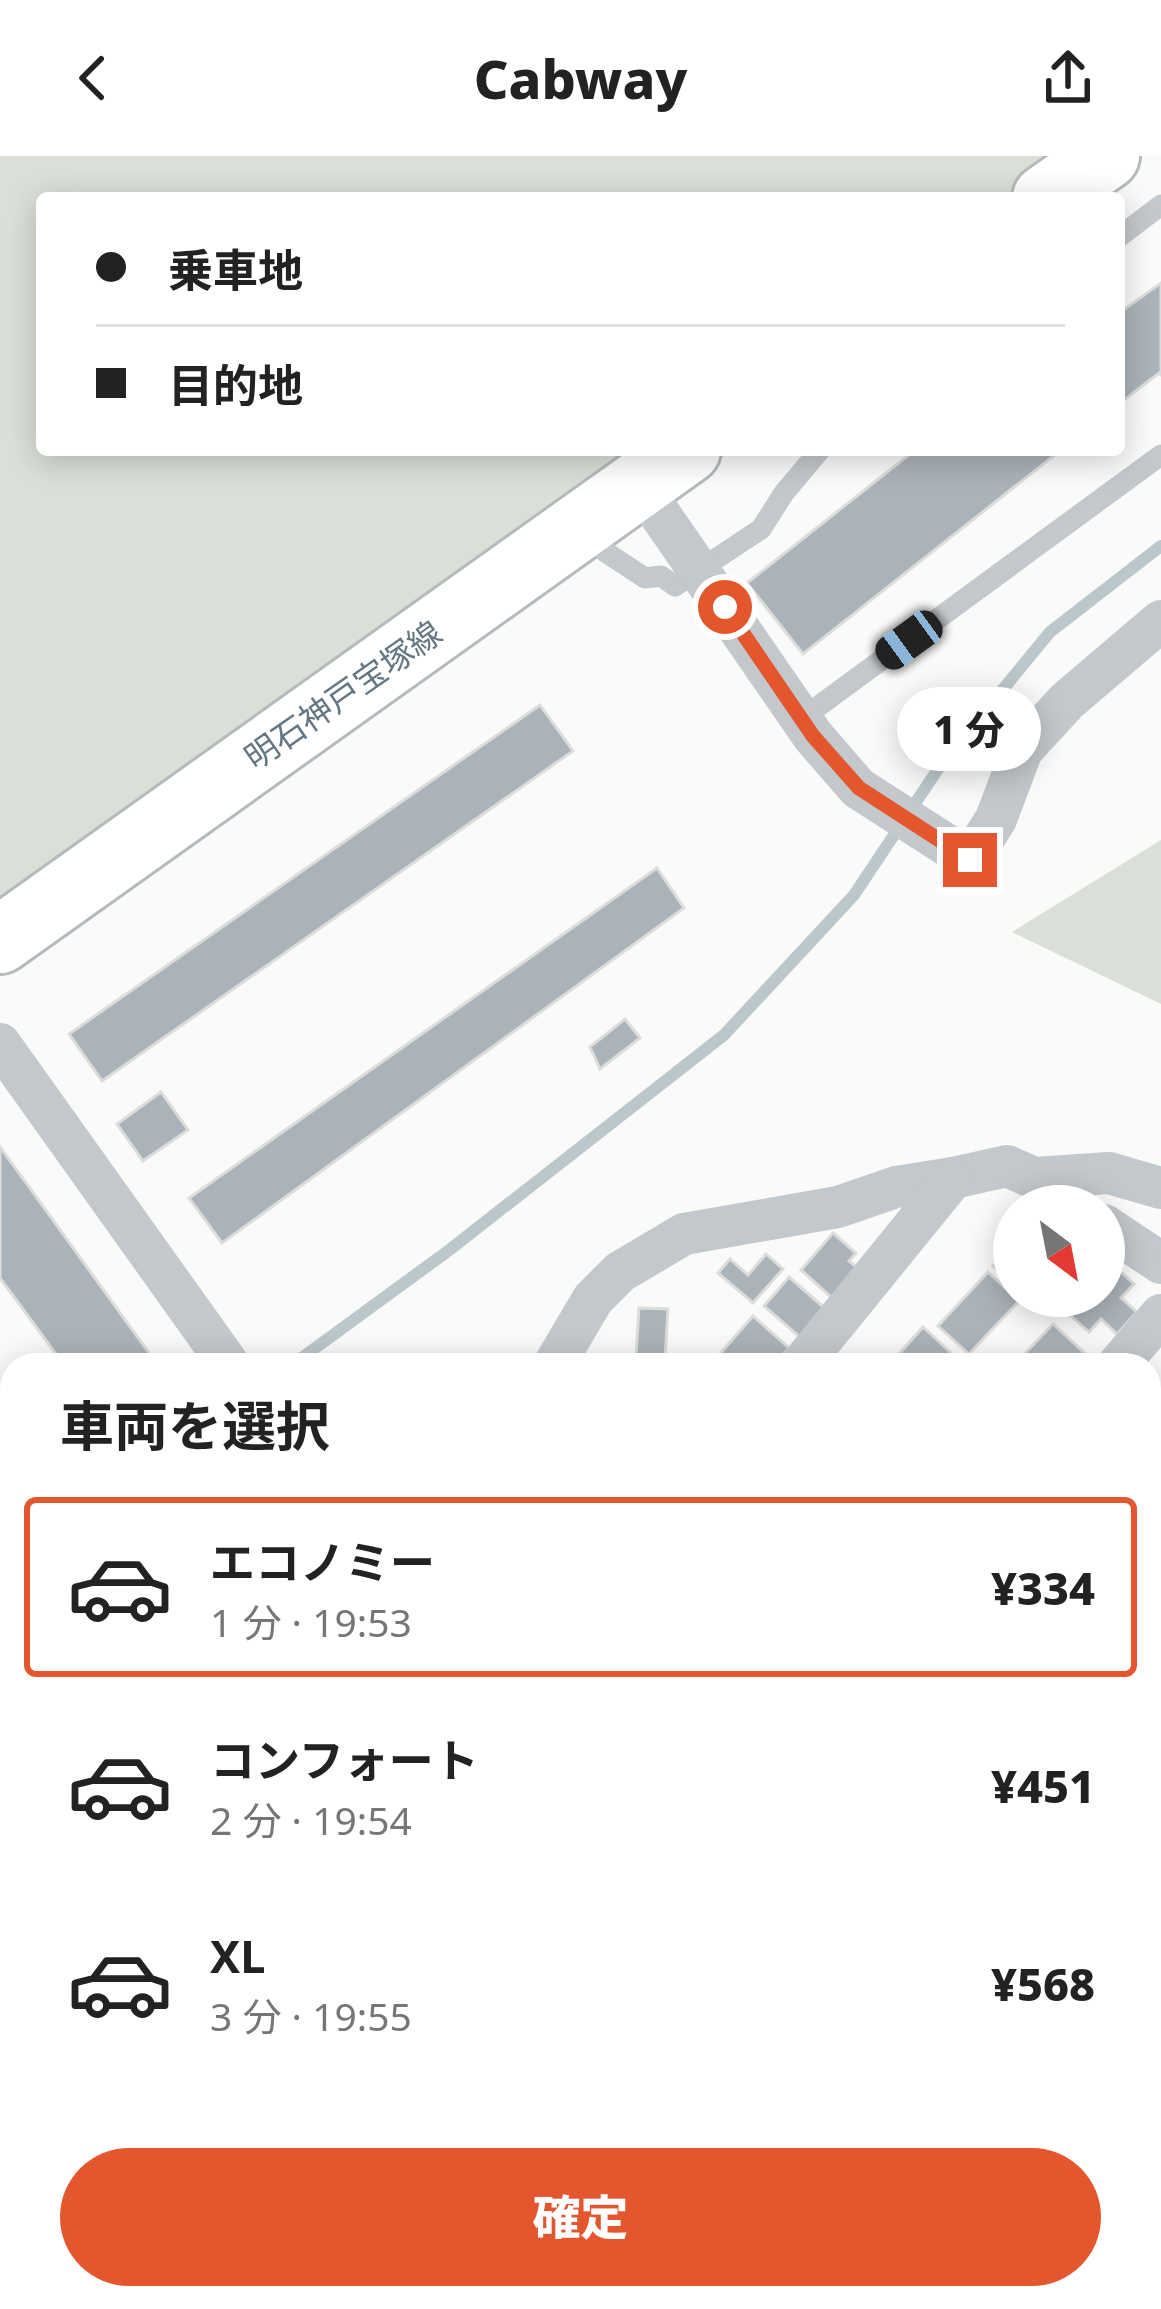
<!DOCTYPE html>
<html lang="ja">
<head>
<meta charset="utf-8">
<style>
	:root { --surface:#fff; --page:#f6f6f6; --text:#222; --muted:#767676; --line:#e0e0e0; --accent:#e4572e }
	body { margin:0; font-family:"Noto Sans","Noto Sans JP",sans-serif; background:var(--page); color:var(--text); height:100vh; display:flex; flex-direction:column; font-size:45px; white-space:nowrap }
	* { box-sizing:border-box; margin:0 }
	p { font-size:39px; color:var(--muted) }
	.icon { flex:none; width:66px; height:66px; fill:none; stroke:currentColor; stroke-width:2; stroke-linecap:round; stroke-linejoin:round }
	.map { position:relative; flex:1; overflow:hidden }
	.details { position:absolute; left:0px; top:1197px; width:1161px; height:957px; display:flex; flex-direction:column; background:var(--surface); border-radius:36px 36px 0 0; box-shadow:0 6px 30px #0003 }
	.details>* { flex:none }
	.top-card { position:absolute; left:36px; top:36px; width:1089px; height:264px; border-radius:12px; box-shadow:0 6px 30px #0003; display:grid; align-content:center; height:264px; padding:0 60px; background:var(--surface) }
	.needle { width:78px; rotate:148deg }
	.buttons { position:absolute; left:993px; top:1029px; display:grid; gap:24px }
	.buttons a { display:grid; place-items:center; width:132px; height:132px; border-radius:50%; background:var(--surface); box-shadow:0 6px 30px #0003; font-size:60px }
	.end { position:absolute; width:54px; height:54px; margin:-27px; border:15px solid #e4572e; background:#fff; box-shadow:0 0 0 6px #fff }
	.from { border-radius:50% }
	.bubble { position:absolute; height:84px; border-radius:42px; background:var(--surface); box-shadow:0 6px 30px #0003; font-size:39px; font-weight:800; line-height:84px; text-align:center }
	.car { position:absolute; width:36px; height:72px; margin:-36px -18px; border-radius:15px; box-shadow:0 0 9px 3px #0007; background:linear-gradient(#222 24%,#8ab4d8 0 40%,#222 0 76%,#8ab4d8 0 86%,#222 0) }
	.top-card b { display:flex; align-items:center; gap:42px; height:114px; font-size:45px }
	.top-card b+b { border-top:3px solid var(--line) }
	.top-card i { width:30px; height:30px; background:var(--text) }
	ul { padding:0; list-style:none }
	li { display:flex; align-items:center; gap:36px; height:180px; margin:0 24px 18px; padding:0 36px; border:6px solid transparent; border-radius:12px }
	li div { flex:1 }
	li b { display:block; font-size:45px }
	li em { font-style:normal; font-weight:800 }
	li.on { border-color:var(--accent) }
	li>.icon { width:108px; height:108px; stroke-width:1.5 }
	h2 { padding:0 60px; font-size:54px; line-height:144px }
	.primary-button { display:flex; gap:24px; margin-top:auto; padding:24px 60px }
	.primary-button a { flex:1; height:138px; border-radius:72px; background:var(--accent); color:#fff; font-size:48px; font-weight:800; line-height:138px; text-align:center }
	header { display:flex; justify-content:space-between; align-items:center; height:156px; padding:0 60px; background:var(--surface); font-size:54px; font-weight:800 }
	.map>svg:first-child { display:block }
</style>
</head>
<body>
<header><svg class="icon" aria-label="back" viewBox="0 0 24 24"><path d="M15 5l-7 7 7 7"/></svg>Cabway<svg class="icon" aria-label="share" viewBox="0 0 24 24"><path d="M12 15V3M7 8l5-5 5 5M5 13v7h14v-7"/></svg></header>
<div class="map">
<svg width="1161" height="2153" viewBox="0 0 1161 2153">
	<rect width="100%" height="100%" fill="#fafaf8"/>
	<g fill="#dadfd7">
		<polygon points="0,0 1076,0 1017,42 42,42 42,294 661,294 0,744"/>
		<polygon points="1161,684 1161,848 1012,776"/>
		<polygon points="1149,1643 1161,1647 1161,2153 899,2153 896,2142 1149,2142"/>
	</g>
	<g fill="none" stroke-linecap="round" stroke-linejoin="round">
		<g stroke="#bbc7cb" stroke-width="12">
			<polyline points="292,1209 448,1095 724,879 854,739 940,610 1050,476 1161,390"/>
			<polyline points="0,1423 12,1414"/>
		</g>
	</g>
	<g fill="#aab3b9" stroke="#dcdcda" stroke-width="3">
		<polygon points="1161,127 1161,219 1159,217 1119,248 1119,157"/>
		<polygon points="915,294 1061,294 803,498 747,427"/>
		<polygon points="540,549 573,595 102,925 69,878"/>
		<polygon points="657,712 684,752 222,1087 189,1042"/>
		<polygon points="625,863 640,882 600,913 590,891"/>
		<polygon points="161,936 188,974 143,1005 117,968"/>
		<polygon points="0,991 152,1201 140,1209 64,1209 0,1122"/>
		<polygon points="833,1077 856,1097 849,1105 865,1118 839,1148 801,1114"/>
		<polygon points="1014,1088 1014,1130 993,1110"/>
		<polygon points="766,1098 783,1113 753,1147 718,1117 730,1103 748,1119"/>
		<polygon points="1108,1104 1134,1128 1121,1142 1137,1156 1117,1178 1101,1163 1089,1176 1063,1153 1075,1140 1104,1140 1104,1109"/>
		<polygon points="988,1116 1019,1145 969,1198 938,1170"/>
		<polygon points="789,1121 828,1155 803,1184 764,1150"/>
		<polygon points="639,1152 668,1153 665,1202 636,1200"/>
		<polygon points="753,1160 789,1192 774,1209 715,1209 712,1207"/>
		<polygon points="1053,1168 1091,1203 1086,1209 1014,1209"/>
		<polygon points="923,1171 962,1207 960,1209 911,1209 899,1198"/>
		<polygon points="1161,1272 1161,1316 1149,1304 1149,1284"/>
		<polygon points="1161,1364 1161,1422 1149,1410 1149,1377"/>
		<polygon points="1149,1422 1161,1434 1161,1473 1149,1486"/>
		<polygon points="0,1534 12,1552 12,1661 0,1679"/>
		<polygon points="0,2102 12,2118 12,2142 30,2142 38,2153 0,2153"/>
		<polygon points="527,2142 551,2142 555,2153 502,2153 501,2151"/>
		<polygon points="610,2142 648,2142 651,2150 614,2153"/>
	</g>
	<g fill="none" stroke-linecap="round" stroke-linejoin="round">
		<g stroke="#b3babf" stroke-width="66">
			<g id="secondary">
				<polyline points="333,2142 338,2153"/>
				<polyline points="155,2153 169,2142"/>
			</g>
		</g>
		<g stroke="#b5babe" stroke-width="72">
			<g id="primary">
				<polyline points="1046,42 1106,0"/>
				<polyline points="0,784 687,294"/>
			</g>
		</g>
		<g stroke="#c3c8cc" stroke-width="21">
			<polyline points="1119,81 1161,49"/>
			<polyline points="604,395 645,422 661,420 675,430 761,373 784,337 820,294"/>
			<polyline points="801,563 1161,299"/>
		</g>
		<g stroke="#c3c8cc" stroke-width="42">
			<polyline points="639,328 813,580 858,632 970,704 996,663 1022,594 1067,545 1161,465"/>
			<polyline points="0,888 229,1209"/>
			<polyline points="1034,1022 1109,1017 1161,1032"/>
			<polyline points="1104,1069 1161,1107"/>
			<polyline points="554,1209 593,1143 620,1116 684,1078 838,1051 896,1031 953,1022 1007,1010 1034,1022 1076,1050"/>
			<polyline points="801,1209 953,1022"/>
			<polyline points="1118,1209 1161,1159"/>
			<polyline points="0,1349 12,1340"/>
			<polyline points="0,1497 12,1488"/>
			<polyline points="1149,1530 1161,1533"/>
			<polyline points="0,1714 12,1701"/>
			<polyline points="0,1820 12,1827"/>
			<polyline points="456,2142 461,2153"/>
		</g>
		<use href="#secondary" stroke="#fff" stroke-width="60"/>
		<use href="#primary" stroke="#fff" stroke-width="66"/>
	</g>
	<g fill="none" stroke-linecap="round" stroke-linejoin="round">
		<polyline stroke="#e4572e" stroke-width="15" points="725,451 813,580 859,632 970,704"/>
	</g>
	<g text-anchor="middle" stroke-width="12" stroke-linejoin="round" paint-order="stroke">
		<g font-size="33" fill="#657683" stroke="#fff">
			<text transform="translate(343 539) rotate(-35)" y="12">明石神戸宝塚線</text>
		</g>
	</g>
</svg>
<div class="buttons">
<a><svg class="needle" viewBox="-14 -14 28 28"><path d="M0-13l5 13h-10z" fill="#e53935"/><path d="M0 13l5-13h-10z" fill="#767676"/></svg></a>
</div>
<i class="end from" style="left:725px;top:451px"></i>
<i class="end" style="left:970px;top:704px"></i>
<div class="bubble" style="left:897px;top:531px;width:144px">1 分</div>
<i class="car" style="left:909px;top:484px;rotate:234deg"></i>
<div class="top-card">
<b><i class="from"></i>乗車地</b>
<b><i></i>目的地</b>
</div>
<section class="details">
<h2>車両を選択</h2>
<ul>
<li class="on"><svg class="icon" aria-label="car" viewBox="0 0 24 24"><path d="M5 17H2v-5l4-1 3-4h7l3 4 3 1v5h-3M9 17h6M6 11h13"/><circle cx="7" cy="17" r="2"/><circle cx="17" cy="17" r="2"/></svg><div><b>エコノミー</b><p>1 分 · 19:53</p></div><em>¥334</em></li>
<li><svg class="icon" aria-label="car" viewBox="0 0 24 24"><path d="M5 17H2v-5l4-1 3-4h7l3 4 3 1v5h-3M9 17h6M6 11h13"/><circle cx="7" cy="17" r="2"/><circle cx="17" cy="17" r="2"/></svg><div><b>コンフォート</b><p>2 分 · 19:54</p></div><em>¥451</em></li>
<li><svg class="icon" aria-label="car" viewBox="0 0 24 24"><path d="M5 17H2v-5l4-1 3-4h7l3 4 3 1v5h-3M9 17h6M6 11h13"/><circle cx="7" cy="17" r="2"/><circle cx="17" cy="17" r="2"/></svg><div><b>XL</b><p>3 分 · 19:55</p></div><em>¥568</em></li>
</ul>
<div class="primary-button"><a>確定</a></div>
</section>
</div>
</body>
</html>
